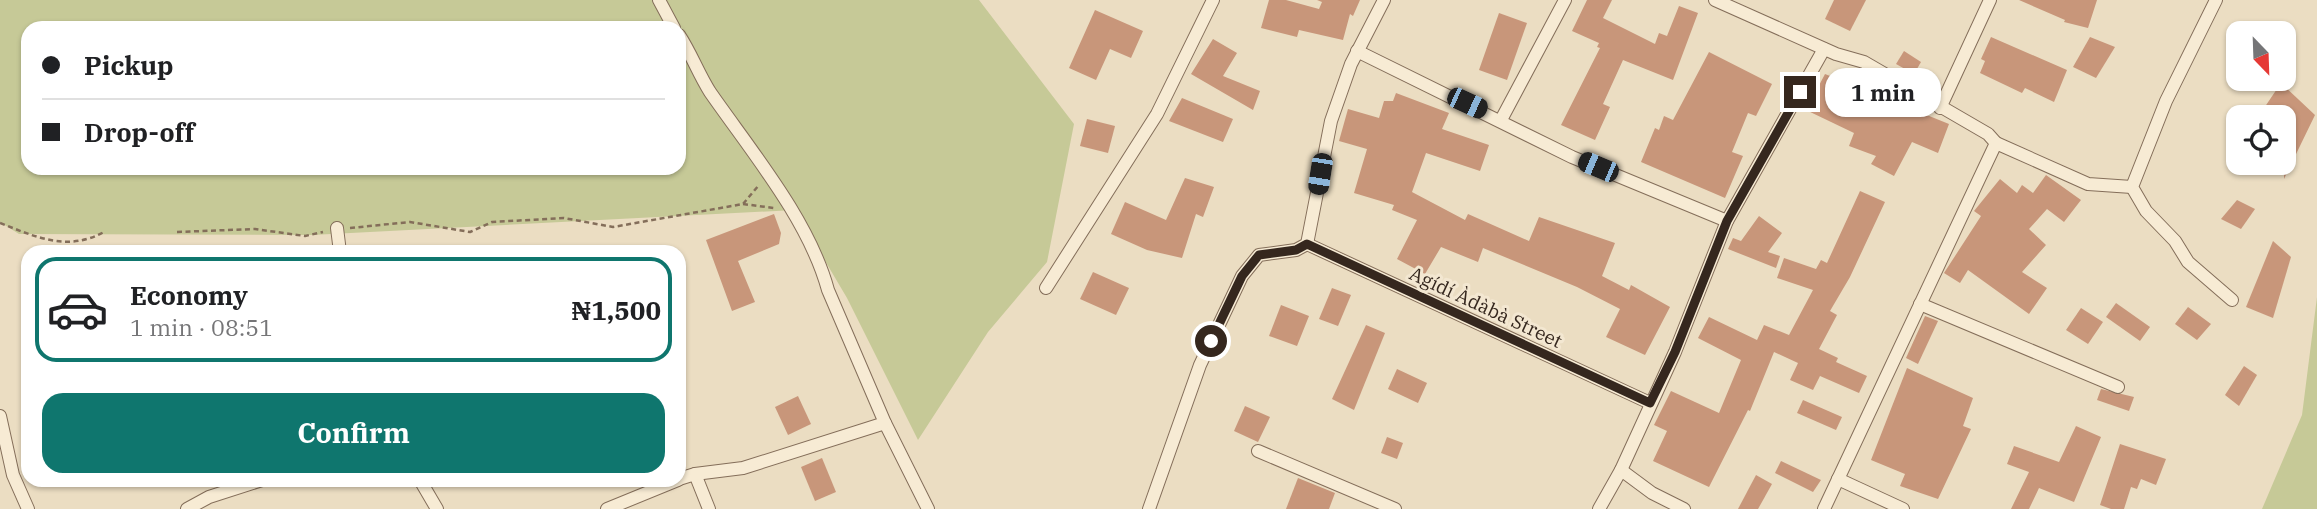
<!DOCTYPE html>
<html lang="en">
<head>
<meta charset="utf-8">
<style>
	:root { --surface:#fff; --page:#f2f2f2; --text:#202124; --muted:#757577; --line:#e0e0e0; --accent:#0f766e }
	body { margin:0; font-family:"IBM Plex Serif",serif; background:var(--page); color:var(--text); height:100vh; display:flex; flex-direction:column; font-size:26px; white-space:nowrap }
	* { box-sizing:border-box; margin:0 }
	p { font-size:23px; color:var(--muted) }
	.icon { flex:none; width:38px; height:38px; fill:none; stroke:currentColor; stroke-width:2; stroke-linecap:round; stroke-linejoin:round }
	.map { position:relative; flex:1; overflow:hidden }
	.drawer { position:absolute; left:21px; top:245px; width:665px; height:242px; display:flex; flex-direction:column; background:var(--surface); border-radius:21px; box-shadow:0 2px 5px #0004 }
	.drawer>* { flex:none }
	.top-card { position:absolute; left:21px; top:21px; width:665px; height:154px; border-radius:21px; box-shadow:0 2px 5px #0004; display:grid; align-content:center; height:154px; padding:0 21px; background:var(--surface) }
	.needle { width:46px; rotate:157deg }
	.fabs { position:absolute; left:2226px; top:21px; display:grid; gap:14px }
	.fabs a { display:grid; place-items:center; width:70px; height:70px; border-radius:14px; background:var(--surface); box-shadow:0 2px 5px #0004; font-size:35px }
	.end { position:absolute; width:32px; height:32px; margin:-16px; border:9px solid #35271e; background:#fff; box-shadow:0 0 0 4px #fff }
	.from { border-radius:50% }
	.bubble { position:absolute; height:49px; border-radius:21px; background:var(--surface); box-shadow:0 2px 5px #0004; font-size:23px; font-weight:700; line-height:49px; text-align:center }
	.car { position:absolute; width:21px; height:42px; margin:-21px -10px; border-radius:9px; box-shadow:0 0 5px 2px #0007; background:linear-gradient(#222 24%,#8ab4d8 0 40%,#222 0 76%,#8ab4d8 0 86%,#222 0) }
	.top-card b { display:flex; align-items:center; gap:24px; height:66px; font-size:26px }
	.top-card b+b { border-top:2px solid var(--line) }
	.top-card i { width:18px; height:18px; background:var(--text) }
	ul { padding:12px 0 0; list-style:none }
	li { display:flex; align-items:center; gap:21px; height:105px; margin:0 14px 10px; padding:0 7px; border:4px solid var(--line); border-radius:21px }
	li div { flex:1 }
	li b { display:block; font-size:26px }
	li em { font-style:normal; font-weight:700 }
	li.current { border-color:var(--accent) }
	li>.icon { width:63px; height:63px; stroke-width:1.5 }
	.action { display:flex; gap:14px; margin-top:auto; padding:14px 21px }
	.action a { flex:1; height:80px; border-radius:21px; background:var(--accent); color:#fff; font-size:28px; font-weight:700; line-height:80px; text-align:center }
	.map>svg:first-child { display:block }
</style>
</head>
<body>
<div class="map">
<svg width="2317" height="509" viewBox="0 0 2317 509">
	<rect width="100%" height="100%" fill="#ebddc2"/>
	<g fill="#c6c997" fill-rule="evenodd">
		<path d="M0,0H979L1074,124L1047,262L988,332L918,440L847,298L795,210L312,235L19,234L0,222ZM28,28H679V168H28Z"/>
		<polygon points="2317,297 2317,509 2262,509 2302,415"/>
	</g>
	<g fill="#c8967a">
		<polygon points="1269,0 1286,0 1319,9 1322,2 1317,0 1360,0 1353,16 1350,14 1343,40 1299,30 1297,37 1261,28"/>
		<polygon points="1587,0 1612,0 1603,18 1655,44 1659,33 1667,36 1679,6 1698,13 1673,80 1623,60 1603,104 1610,107 1595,140 1561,125 1600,48 1597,47 1599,43 1572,31"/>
		<polygon points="1834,0 1866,0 1850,31 1825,19"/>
		<polygon points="2019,0 2097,0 2088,28 2064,22 2065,20"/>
		<polygon points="1095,10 1143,31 1131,58 1110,49 1096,80 1069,68"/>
		<polygon points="1499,13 1527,23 1507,80 1479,70"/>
		<polygon points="1991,37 2067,70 2054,102 2025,88 2022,93 1980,73 1985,61 1981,59"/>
		<polygon points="2090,37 2115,47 2096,78 2073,67"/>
		<polygon points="1213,39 1237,53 1223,76 1260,91 1253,110 1191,74"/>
		<polygon points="1904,51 1921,62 1914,74 1896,64"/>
		<polygon points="1709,52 1772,84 1756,116 1748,113 1732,152 1743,156 1725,198 1641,162 1655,128 1659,130 1664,116 1673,120"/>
		<polygon points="1825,74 1949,124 1938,153 1912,142 1894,176 1871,164 1876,156 1849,146 1854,133 1806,110"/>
		<polygon points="2281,83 2315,115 2284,179 2284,117 2258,117"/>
		<polygon points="1396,93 1449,113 1442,129 1489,145 1480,171 1426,153 1412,192 1465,220 1468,214 1529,241 1539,217 1615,243 1602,276 1629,290 1631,285 1670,307 1645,355 1606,337 1620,309 1577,287 1483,248 1478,262 1441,247 1425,274 1397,259 1417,220 1392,210 1394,205 1354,193 1367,149 1339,141 1348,109 1379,118 1384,101 1393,101"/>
		<polygon points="1182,98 1233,119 1223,142 1169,121"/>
		<polygon points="1087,119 1115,126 1108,153 1080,146"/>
		<polygon points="2046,175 2081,200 2064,222 2047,209 2029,229 2046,245 2022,272 2047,288 2029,314 1968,270 1960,283 1944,273 1981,216 1974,211 2000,179 2017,193 2022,185 2033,193"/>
		<polygon points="1185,178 1214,187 1203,217 1196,214 1182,258 1147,250 1111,234 1125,202 1166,220"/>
		<polygon points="1860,191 1885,202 1850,277 1830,311 1837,315 1819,349 1838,358 1836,362 1867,376 1859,393 1820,376 1813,390 1790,380 1798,363 1774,352 1750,411 1748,410 1709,487 1653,461 1667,431 1654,425 1671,391 1719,413 1741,360 1698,338 1709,317 1757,340 1764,325 1789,335 1813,290 1777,278 1784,258 1816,269 1821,260 1827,263"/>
		<polygon points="2237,200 2255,209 2241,229 2221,219"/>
		<polygon points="774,214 781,233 779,244 738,261 755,302 732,311 706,240"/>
		<polygon points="1759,216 1782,233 1768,252 1780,256 1776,268 1728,249 1733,238 1741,241"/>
		<polygon points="2273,241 2291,257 2273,318 2246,307"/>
		<polygon points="1093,272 1129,288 1116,315 1080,299"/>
		<polygon points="1332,288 1351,295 1338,326 1319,319"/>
		<polygon points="2116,303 2150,327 2140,341 2106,317"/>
		<polygon points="1281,305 1309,316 1297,346 1269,336"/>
		<polygon points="2188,307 2211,324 2197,340 2175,324"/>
		<polygon points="2081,308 2103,322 2088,344 2066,330"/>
		<polygon points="1925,316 1938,321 1918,364 1906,358"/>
		<polygon points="1366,325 1385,333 1354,410 1332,399"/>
		<polygon points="2244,366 2257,375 2239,406 2225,395"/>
		<polygon points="1907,368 1973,398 1963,426 1971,429 1938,499 1900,486 1905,474 1871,460"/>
		<polygon points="1397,369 1427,383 1418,403 1388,389"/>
		<polygon points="2101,389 2134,397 2129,411 2097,400"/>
		<polygon points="798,396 811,424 788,435 775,407"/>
		<polygon points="1803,400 1842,417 1836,430 1797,413"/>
		<polygon points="1245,406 1270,417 1258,442 1234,431"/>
		<polygon points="2076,426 2101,437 2074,502 2039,488 2029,509 2011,509 2029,472 2007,464 2014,446 2059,462"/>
		<polygon points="1387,437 1403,443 1397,459 1381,453"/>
		<polygon points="2120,444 2166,459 2156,485 2141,479 2137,489 2131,487 2124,509 2111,509 2100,505"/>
		<polygon points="822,458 836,492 815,501 801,467"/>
		<polygon points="1781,461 1821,480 1813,492 1775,473"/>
		<polygon points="1756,475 1772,484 1758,509 1738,509"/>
		<polygon points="1298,478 1335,493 1329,509 1286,509"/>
	</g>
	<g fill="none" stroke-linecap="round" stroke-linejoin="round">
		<g stroke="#846e5a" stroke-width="14">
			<g id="minor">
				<polyline points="659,0 674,28"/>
				<polyline points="1715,0 1836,54 1864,62 1988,134 1996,143 1824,509"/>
				<polyline points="2216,0 2166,101 2132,187 2146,211 2175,241 2188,262 2232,300"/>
				<path d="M679,35C691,53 698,73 710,92C751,151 809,220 828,290L885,423L928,509"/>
				<polyline points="1357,51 1572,157 1727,221"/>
				<polyline points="1940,108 1990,0"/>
				<polyline points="1501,120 1565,0"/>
				<polyline points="1996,143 2088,184 2132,187"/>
				<polyline points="337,228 340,252"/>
				<polyline points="1307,244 1650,403"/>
				<polyline points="1046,288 1157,114 1213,0"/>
				<polyline points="1920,304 2118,387"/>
				<polyline points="0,416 13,475 28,509"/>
				<polyline points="1258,451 1395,509"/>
				<polyline points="1621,470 1652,493 1684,509"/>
				<polyline points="695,474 709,509"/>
				<polyline points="679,479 695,474 743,468 885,423"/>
				<polyline points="1838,479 1903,509"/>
				<polyline points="420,480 437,509"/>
				<polyline points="187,509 209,497 262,480"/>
				<polyline points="607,509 678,480"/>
				<polyline points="1149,509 1200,365 1242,276 1259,255 1296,250 1307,244 1331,121 1351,64 1384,0"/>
				<polyline points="1599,509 1621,470 1675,352 1727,221 1824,49"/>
			</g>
		</g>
		<g stroke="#846e5a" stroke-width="2.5" stroke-dasharray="5 3.5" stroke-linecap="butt">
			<polyline points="743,204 774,208"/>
			<path d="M0,223C36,237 67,252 104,232"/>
			<polyline points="350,228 410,222 470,232 492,222 564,218 613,227 743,204 759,185"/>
			<polyline points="177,232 255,229 305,236 323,232"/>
		</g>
		<use href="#minor" stroke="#f7ebd4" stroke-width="12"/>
	</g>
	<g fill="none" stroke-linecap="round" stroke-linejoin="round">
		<polyline stroke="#35271e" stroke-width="9" points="1211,341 1242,276 1259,255 1296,250 1307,244 1650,403 1675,352 1727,221 1800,92"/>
	</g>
	<g text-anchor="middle" stroke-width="6" stroke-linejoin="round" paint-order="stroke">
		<g font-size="19" fill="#35271e" stroke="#f3e7d1">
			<text transform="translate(1486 307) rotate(25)" y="7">Agídí Àdàbà Street</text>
		</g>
	</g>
</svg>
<div class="fabs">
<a><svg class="needle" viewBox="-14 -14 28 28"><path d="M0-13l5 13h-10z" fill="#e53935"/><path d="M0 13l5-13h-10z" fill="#757577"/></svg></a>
<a><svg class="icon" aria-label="locate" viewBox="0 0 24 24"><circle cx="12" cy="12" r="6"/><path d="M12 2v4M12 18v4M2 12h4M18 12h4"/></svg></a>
</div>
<i class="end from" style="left:1211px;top:341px"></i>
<i class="end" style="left:1800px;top:92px"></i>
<div class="bubble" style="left:1825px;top:68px;width:116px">1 min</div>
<i class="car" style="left:1467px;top:103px;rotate:115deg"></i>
<i class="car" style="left:1598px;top:167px;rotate:293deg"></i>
<i class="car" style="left:1320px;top:174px;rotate:189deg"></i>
<div class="top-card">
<b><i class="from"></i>Pickup</b>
<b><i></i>Drop-off</b>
</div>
<section class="drawer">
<ul>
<li class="current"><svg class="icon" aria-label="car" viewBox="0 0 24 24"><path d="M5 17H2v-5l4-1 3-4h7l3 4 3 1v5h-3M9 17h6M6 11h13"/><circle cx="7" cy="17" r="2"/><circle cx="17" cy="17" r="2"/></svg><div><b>Economy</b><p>1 min · 08:51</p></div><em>₦1,500</em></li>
</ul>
<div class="action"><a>Confirm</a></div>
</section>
</div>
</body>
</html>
